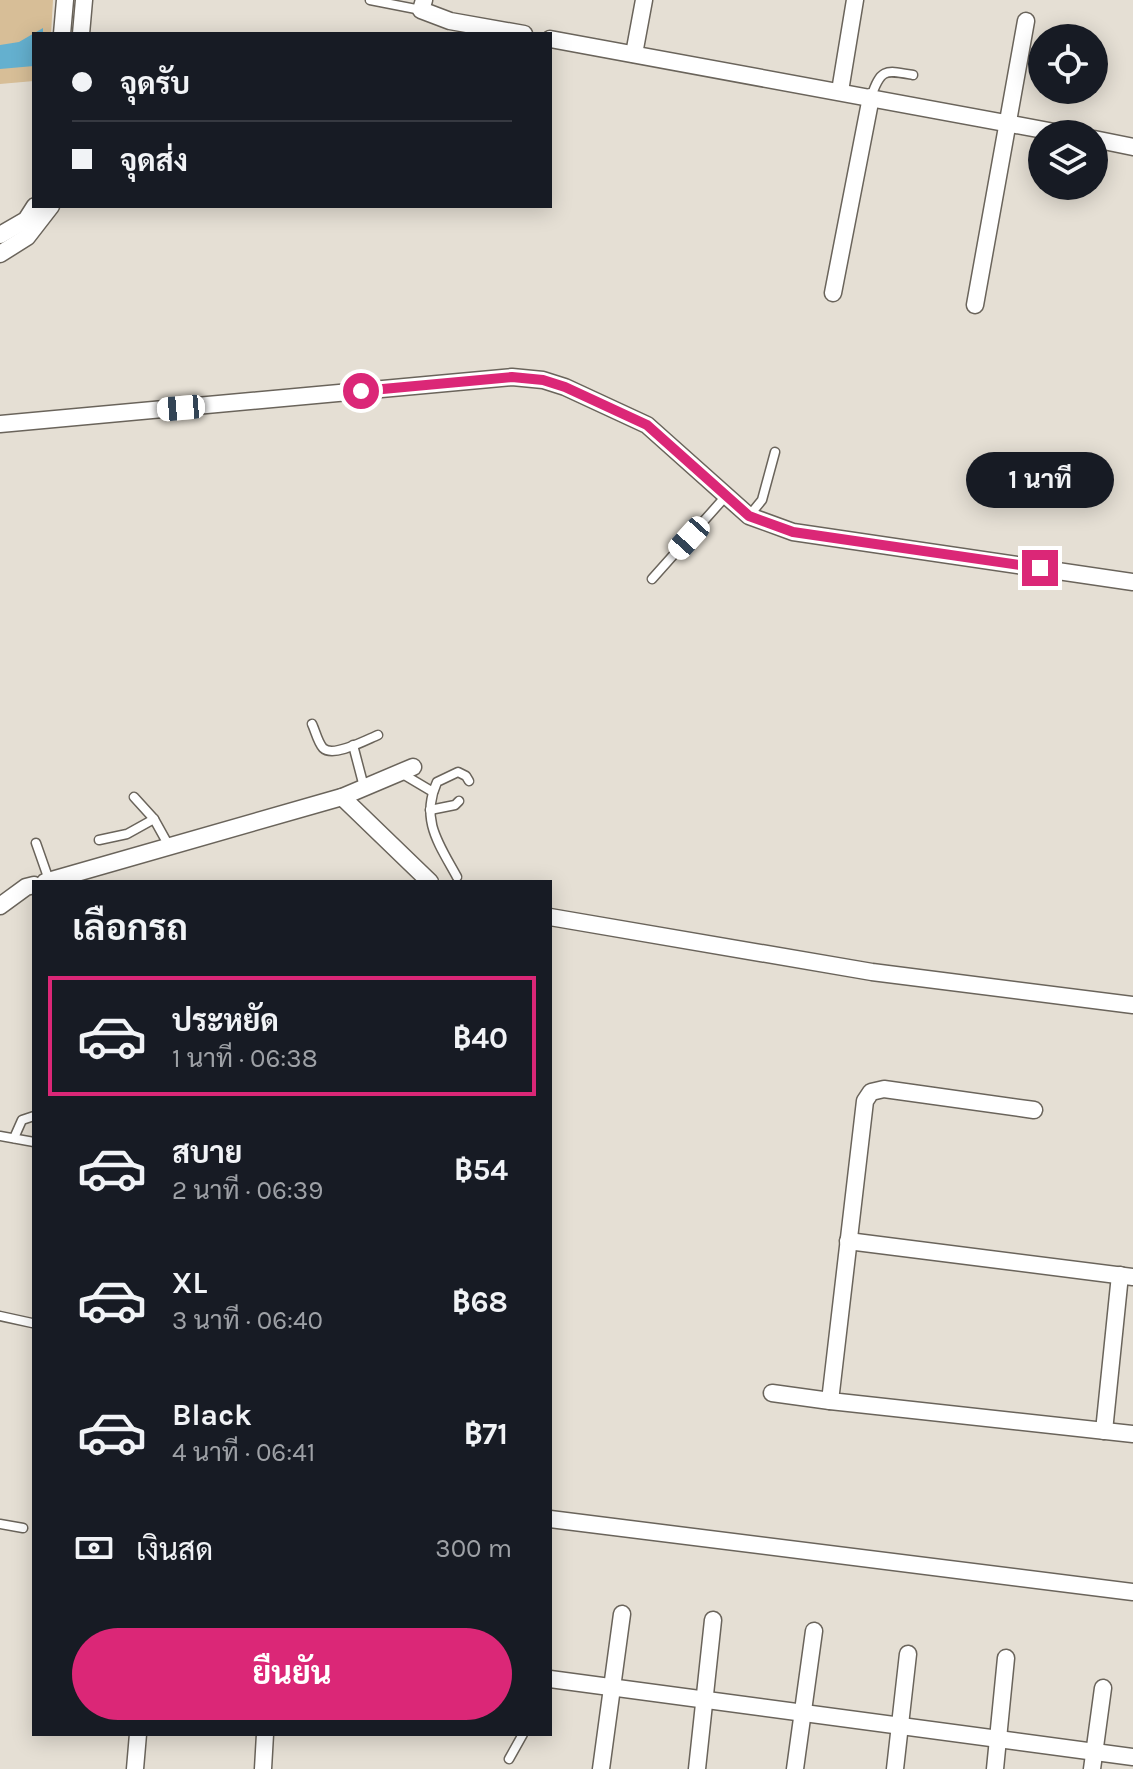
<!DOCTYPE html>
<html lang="th">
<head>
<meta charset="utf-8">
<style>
	:root { --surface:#171b24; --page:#20242c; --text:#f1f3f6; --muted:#9ea1a6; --line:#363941; --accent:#db2777 }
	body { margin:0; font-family:Karla,Sarabun,sans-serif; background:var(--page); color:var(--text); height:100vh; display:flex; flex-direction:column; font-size:30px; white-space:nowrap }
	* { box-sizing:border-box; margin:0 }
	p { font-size:26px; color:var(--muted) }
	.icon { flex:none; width:44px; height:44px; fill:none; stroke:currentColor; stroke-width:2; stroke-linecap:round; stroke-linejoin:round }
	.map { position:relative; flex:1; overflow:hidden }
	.side { position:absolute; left:32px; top:880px; width:520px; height:856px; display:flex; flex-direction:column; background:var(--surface); border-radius:0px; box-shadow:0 4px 20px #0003 }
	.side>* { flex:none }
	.guide { position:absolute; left:32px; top:32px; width:520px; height:176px; border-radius:0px; box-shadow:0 4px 20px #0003; display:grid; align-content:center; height:176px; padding:0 40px; background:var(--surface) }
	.tools { position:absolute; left:1028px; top:24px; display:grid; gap:16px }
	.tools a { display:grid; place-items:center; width:80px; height:80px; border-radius:50%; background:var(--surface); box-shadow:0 4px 20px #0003; font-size:40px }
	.end { position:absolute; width:36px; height:36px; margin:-18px; border:10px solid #db2777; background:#fff; box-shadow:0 0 0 4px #fff }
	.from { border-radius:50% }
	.bubble { position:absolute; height:56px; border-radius:28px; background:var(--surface); box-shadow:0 4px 20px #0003; font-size:26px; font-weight:700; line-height:56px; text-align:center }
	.car { position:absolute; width:24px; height:48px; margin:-24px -12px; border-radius:10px; box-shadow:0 0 6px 2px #0007; background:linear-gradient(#fff 24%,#345 0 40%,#fff 0 76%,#345 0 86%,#fff 0) }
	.guide b { display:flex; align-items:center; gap:28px; height:76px; font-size:30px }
	.guide b+b { border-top:2px solid var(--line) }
	.guide i { width:20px; height:20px; background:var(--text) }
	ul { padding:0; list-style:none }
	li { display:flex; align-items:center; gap:24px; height:120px; margin:0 16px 12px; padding:0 24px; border:4px solid transparent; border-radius:0px }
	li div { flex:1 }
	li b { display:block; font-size:30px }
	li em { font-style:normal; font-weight:700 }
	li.current { border-color:var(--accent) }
	li>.icon { width:72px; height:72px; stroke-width:1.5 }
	h2 { padding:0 40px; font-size:36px; line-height:96px }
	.pay { display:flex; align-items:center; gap:20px; height:88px; padding:0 40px; font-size:30px }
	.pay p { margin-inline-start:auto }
	.primary-button { display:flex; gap:16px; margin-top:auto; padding:16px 40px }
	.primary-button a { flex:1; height:92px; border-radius:48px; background:var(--accent); color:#fff; font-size:32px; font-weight:700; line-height:92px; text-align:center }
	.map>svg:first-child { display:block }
</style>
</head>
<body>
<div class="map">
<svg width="1133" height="1769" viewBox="0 0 1133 1769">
	<rect width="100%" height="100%" fill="#e5dfd4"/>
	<polygon fill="#d7be97" points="0,0 53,0 51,34 34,34 34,81 0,84"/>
	<polygon fill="#64b0cf" points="43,28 43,34 34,34 34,66 0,69 0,45 19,42"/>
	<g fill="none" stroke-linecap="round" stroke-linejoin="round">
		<g stroke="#6a645b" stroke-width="11">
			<g id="lane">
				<polyline points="370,0 421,10"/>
				<path d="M871,97C881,68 885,70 913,75"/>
				<polyline points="749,516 762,500 775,452"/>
				<polyline points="652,579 726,496"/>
				<path d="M312,724C315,730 318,743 323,748C333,758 366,740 378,735"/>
				<polyline points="353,745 364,787"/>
				<polyline points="401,773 433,792"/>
				<polyline points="134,797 154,819 169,846"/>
				<polyline points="430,810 455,805 459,801"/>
				<polyline points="99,840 127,834 154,819"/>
				<polyline points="36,843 49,880"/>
				<path d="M457,877C439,844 420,820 437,782L458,772L466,776L469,781"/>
				<polyline points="0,1136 34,1142"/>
				<polyline points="14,1138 22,1120 34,1116"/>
				<polyline points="0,1316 32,1323"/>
				<polyline points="0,1524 23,1528"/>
				<polyline points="509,1759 523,1734"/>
			</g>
		</g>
		<g stroke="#6a645b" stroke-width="19">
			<g id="street">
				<polyline points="424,0 421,10 450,21 524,34"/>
				<polyline points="62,34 65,0"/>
				<polyline points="81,34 84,0"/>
				<polyline points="550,39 1065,134"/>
				<polyline points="634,54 644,0"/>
				<polyline points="840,91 855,0"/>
				<polyline points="1094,139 1133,147"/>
				<polyline points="0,235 26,220 35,206"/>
				<polyline points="0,254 27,237 51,206"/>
				<polyline points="833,293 871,97"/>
				<polyline points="975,305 1026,21"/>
				<polyline points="0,424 512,377 543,380 565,387 647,425 749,516 793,532 1133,582"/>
				<polyline points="342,797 430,882"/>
				<polyline points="45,882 342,797 413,767"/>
				<polyline points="0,906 26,887 34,885"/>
				<polyline points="550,917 872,972 1133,1005"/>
				<polyline points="1034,1110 884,1089 871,1092 865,1101 830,1401 1133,1434"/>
				<polyline points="848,1241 1133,1277"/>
				<polyline points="772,1393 830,1401"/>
				<polyline points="1104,1431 1120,1275"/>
				<polyline points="550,1519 1133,1592"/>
				<polyline points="550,1679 1133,1757"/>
				<polyline points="135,1769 138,1734"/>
				<polyline points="263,1769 265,1734"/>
				<polyline points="601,1769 622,1614"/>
				<polyline points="697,1769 713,1620"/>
				<polyline points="795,1769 814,1631"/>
				<polyline points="895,1769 908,1654"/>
				<polyline points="995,1769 1006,1658"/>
				<polyline points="1092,1769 1103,1688"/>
			</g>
		</g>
		<use href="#lane" stroke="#fff" stroke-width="8"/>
		<use href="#street" stroke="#fff" stroke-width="16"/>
	</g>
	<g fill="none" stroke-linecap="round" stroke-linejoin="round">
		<polyline stroke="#db2777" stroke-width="10" points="361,391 512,377 543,380 565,387 647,425 749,516 793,532 1040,568"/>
	</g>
</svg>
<div class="tools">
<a><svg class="icon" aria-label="locate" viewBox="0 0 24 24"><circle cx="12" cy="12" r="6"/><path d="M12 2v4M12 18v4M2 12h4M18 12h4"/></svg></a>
<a><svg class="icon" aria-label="layers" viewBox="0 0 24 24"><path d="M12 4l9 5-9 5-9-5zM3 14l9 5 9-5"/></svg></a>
</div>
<i class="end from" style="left:361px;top:391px"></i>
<i class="end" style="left:1040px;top:568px"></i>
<div class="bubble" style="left:966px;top:452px;width:148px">1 นาที</div>
<i class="car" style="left:181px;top:408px;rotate:265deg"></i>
<i class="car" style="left:689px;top:538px;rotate:222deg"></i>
<div class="guide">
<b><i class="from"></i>จุดรับ</b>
<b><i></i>จุดส่ง</b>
</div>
<section class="side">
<h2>เลือกรถ</h2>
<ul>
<li class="current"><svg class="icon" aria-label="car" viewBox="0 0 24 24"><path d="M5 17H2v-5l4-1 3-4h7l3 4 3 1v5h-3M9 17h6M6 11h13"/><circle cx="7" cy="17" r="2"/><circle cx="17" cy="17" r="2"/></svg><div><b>ประหยัด</b><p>1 นาที · 06:38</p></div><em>฿40</em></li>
<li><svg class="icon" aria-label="car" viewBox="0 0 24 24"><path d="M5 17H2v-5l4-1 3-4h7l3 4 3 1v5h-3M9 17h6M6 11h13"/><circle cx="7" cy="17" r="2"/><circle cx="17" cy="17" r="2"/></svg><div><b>สบาย</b><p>2 นาที · 06:39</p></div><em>฿54</em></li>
<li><svg class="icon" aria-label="car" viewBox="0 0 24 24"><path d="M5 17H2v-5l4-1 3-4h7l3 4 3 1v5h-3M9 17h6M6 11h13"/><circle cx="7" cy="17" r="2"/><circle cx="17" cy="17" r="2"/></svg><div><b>XL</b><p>3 นาที · 06:40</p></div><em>฿68</em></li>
<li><svg class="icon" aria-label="car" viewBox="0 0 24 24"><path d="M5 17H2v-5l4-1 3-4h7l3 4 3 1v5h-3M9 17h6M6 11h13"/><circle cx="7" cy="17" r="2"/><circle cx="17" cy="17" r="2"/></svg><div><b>Black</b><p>4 นาที · 06:41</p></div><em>฿71</em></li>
</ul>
<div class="pay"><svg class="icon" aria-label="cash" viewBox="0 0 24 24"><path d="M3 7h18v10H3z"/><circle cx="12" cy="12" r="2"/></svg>เงินสด<p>300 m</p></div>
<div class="primary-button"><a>ยืนยัน</a></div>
</section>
</div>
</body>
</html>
